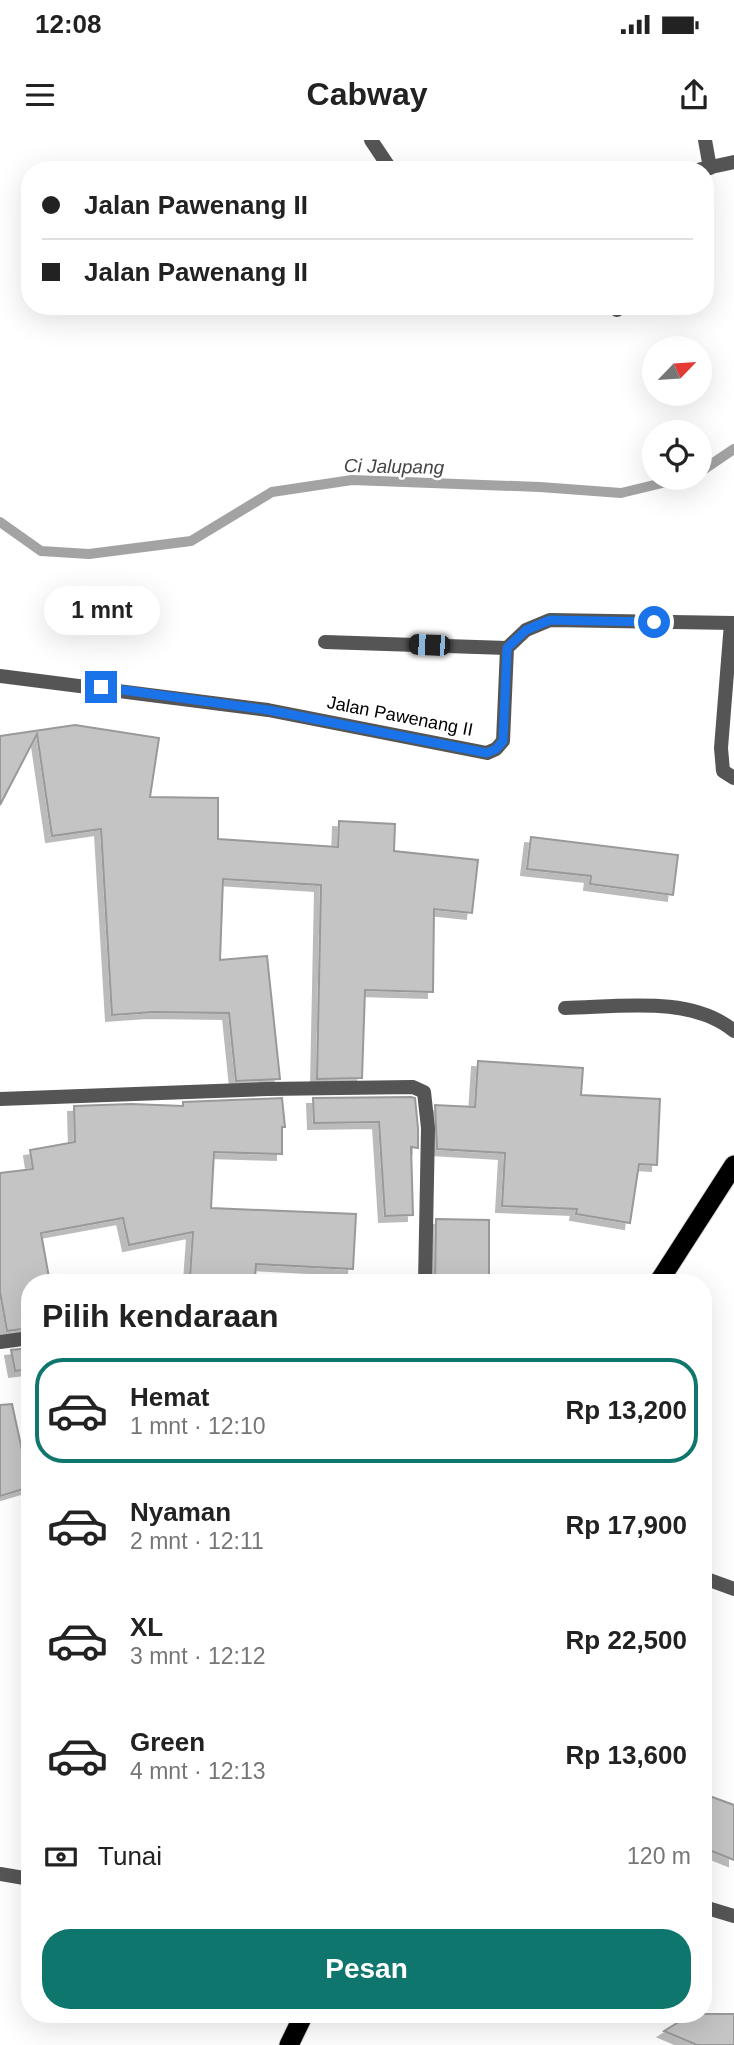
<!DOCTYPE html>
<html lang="id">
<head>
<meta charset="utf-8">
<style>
	:root { --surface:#fff; --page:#f2f2f2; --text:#222; --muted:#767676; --line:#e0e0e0; --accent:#0f766e }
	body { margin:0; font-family:Arial,sans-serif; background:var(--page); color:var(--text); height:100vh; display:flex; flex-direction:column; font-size:26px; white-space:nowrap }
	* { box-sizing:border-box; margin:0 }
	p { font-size:23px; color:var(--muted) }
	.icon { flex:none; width:38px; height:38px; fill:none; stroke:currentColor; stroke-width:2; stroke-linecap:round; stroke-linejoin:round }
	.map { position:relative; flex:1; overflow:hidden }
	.drawer { position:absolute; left:21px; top:1134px; width:691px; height:749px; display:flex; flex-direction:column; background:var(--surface); border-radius:28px; box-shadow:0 7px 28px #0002 }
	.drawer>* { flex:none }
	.hud { position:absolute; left:21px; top:21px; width:693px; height:154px; border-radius:28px; box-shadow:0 7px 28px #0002; display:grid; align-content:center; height:154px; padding:0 21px; background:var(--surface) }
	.needle { width:46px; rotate:65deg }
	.tools { position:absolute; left:642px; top:196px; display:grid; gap:14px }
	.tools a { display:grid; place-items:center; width:70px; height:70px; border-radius:50%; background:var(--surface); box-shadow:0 7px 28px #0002; font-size:35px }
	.end { position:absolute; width:32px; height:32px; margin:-16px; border:9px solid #1a73e8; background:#fff; box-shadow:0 0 0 4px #fff }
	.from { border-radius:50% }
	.bubble { position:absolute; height:49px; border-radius:24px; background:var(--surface); box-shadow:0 7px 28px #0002; font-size:23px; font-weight:600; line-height:49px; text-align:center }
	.car { position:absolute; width:21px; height:42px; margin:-21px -10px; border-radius:9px; box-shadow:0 0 5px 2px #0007; background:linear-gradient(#222 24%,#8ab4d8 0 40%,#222 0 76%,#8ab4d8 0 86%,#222 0) }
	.hud b { display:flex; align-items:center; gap:24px; height:66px; font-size:26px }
	.hud b+b { border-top:2px solid var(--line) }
	.hud i { width:18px; height:18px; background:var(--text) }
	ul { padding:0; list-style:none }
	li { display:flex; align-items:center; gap:21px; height:105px; margin:0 14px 10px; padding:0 7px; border:4px solid transparent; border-radius:28px }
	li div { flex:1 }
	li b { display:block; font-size:26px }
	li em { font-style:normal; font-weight:600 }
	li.active { border-color:var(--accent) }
	li>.icon { width:63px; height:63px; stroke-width:1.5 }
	h2 { padding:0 21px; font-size:32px; line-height:84px }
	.pay { display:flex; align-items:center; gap:18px; height:77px; padding:0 21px; font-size:26px }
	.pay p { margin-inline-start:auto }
	.action { display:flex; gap:14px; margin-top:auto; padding:14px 21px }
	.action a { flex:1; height:80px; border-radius:28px; background:var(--accent); color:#fff; font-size:28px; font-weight:600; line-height:80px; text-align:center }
	.status { display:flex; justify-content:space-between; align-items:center; height:49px; padding:0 35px; background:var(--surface); direction:ltr }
	.status svg { height:19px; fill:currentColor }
	header { display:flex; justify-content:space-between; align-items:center; height:91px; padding:0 21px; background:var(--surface); font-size:32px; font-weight:600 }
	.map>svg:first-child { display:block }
</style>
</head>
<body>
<div class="status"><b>12:08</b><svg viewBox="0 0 49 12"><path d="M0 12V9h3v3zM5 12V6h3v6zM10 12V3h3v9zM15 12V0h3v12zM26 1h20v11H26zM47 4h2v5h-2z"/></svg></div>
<header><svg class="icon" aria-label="menu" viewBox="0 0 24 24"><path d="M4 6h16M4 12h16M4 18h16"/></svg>Cabway<svg class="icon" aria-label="share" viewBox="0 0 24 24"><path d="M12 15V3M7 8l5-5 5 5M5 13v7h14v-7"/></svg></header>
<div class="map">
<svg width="734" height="1905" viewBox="0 0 734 1905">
	<defs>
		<filter id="shadow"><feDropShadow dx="-6" dy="6" stdDeviation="0" flood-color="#0004"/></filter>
	</defs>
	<rect width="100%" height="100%" fill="#fff"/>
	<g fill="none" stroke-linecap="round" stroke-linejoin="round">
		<g stroke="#a3a3a3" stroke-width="10">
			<polyline points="700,332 734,309"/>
			<polyline points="0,382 41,411 89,414 191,401 272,352 352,340 540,347 621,353 683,338"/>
		</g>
	</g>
	<g fill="#c4c4c4" stroke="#999" stroke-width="2" filter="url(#shadow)">
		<polygon points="75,585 159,598 150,657 218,658 218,699 338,707 339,681 395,684 394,711 478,720 472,773 434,769 433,852 365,850 362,938 317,939 321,745 223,739 220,820 267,816 280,939 236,941 229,873 153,872 112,875 101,689 52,696 37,594 0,665 0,596"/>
		<polygon points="531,697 678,715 673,755 590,744 591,736 527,729"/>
		<polygon points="478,921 583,928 581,955 660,959 657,1025 639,1024 630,1083 576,1074 577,1069 502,1066 505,1013 437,1009 435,965 475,967"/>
		<polygon points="411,957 415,958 418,988 418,1008 411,1007 413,1075 385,1076 379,982 314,983 313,958"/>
		<polygon points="282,958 285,987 282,987 282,1014 214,1012 211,1068 356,1074 353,1129 256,1124 255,1139 190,1136 193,1092 129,1105 123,1078 41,1093 50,1143 30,1143 30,1188 7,1191 0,1152 0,1033 33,1029 30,1010 75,1002 74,966 131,964 183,966 183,962"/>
		<polygon points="436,1079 489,1080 489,1143 435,1143"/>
		<polygon points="30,1208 30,1229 15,1231 11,1210"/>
		<polygon points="12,1264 30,1347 0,1356 0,1265"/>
		<polygon points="704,1654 734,1665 734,1720 704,1708"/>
		<polygon points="692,1874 734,1874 734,1905 697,1905 664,1891"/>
	</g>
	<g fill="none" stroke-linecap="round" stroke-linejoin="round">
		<g stroke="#dbdbdb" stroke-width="21">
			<g id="trunk">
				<polyline points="658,1143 734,1025"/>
				<polyline points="289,1905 304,1874"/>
			</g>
		</g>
		<g stroke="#555" stroke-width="14">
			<polyline points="705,0 710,28"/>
			<polyline points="697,30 734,22"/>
			<polyline points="617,166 617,170"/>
			<polyline points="731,483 721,608 723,631 734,638"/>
			<path d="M565,868C618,867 691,855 734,891"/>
		</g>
		<g stroke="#555" stroke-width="14">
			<polyline points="371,0 391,30"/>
			<polyline points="325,502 507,508"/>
			<polyline points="0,536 268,570 487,613 496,609 503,601 507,508 526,490 550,480 734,483"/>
			<polyline points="0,959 267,949 413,947 424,952 428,988 425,1143"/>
			<polyline points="0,1202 30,1198"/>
			<polyline points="0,1734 30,1739"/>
			<polyline points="704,1767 734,1776"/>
		</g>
		<polyline stroke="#555" stroke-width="14" points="704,1438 734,1449"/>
		<use href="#trunk" stroke="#000" stroke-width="19"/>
	</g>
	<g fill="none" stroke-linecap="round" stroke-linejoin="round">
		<polyline stroke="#1a73e8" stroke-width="9" points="101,547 268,570 487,613 496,609 503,601 507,508 526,490 550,480 654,482"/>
	</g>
	<g text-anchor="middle" stroke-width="5" stroke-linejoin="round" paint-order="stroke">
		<g font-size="18" fill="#000" stroke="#fff">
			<text transform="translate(400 576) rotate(11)" y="6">Jalan Pawenang II</text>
		</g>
		<g font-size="19" font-style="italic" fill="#444" stroke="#fff">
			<text transform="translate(394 326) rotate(1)" y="7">Ci Jalupang</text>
		</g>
	</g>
</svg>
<div class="tools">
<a><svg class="needle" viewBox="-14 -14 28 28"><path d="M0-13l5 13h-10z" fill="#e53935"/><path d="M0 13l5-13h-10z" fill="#767676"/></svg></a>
<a><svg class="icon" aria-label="locate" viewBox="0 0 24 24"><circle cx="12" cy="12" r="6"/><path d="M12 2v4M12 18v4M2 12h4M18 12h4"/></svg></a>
</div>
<i class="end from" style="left:654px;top:482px"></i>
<i class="end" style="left:101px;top:547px"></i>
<div class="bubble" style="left:44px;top:446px;width:116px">1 mnt</div>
<i class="car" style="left:429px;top:505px;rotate:272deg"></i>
<div class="hud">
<b><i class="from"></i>Jalan Pawenang II</b>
<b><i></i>Jalan Pawenang II</b>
</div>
<section class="drawer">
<h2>Pilih kendaraan</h2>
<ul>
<li class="active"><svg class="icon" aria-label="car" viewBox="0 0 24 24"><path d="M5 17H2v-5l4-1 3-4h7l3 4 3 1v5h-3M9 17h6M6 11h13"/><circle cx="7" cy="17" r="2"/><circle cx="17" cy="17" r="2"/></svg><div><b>Hemat</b><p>1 mnt · 12:10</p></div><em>Rp 13,200</em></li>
<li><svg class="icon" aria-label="car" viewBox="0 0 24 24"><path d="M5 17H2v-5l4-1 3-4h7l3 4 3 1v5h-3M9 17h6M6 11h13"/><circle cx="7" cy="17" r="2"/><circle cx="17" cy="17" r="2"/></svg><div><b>Nyaman</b><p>2 mnt · 12:11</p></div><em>Rp 17,900</em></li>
<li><svg class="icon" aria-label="car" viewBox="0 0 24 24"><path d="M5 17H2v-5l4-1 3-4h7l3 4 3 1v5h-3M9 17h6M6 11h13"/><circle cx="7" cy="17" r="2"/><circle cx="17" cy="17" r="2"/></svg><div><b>XL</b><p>3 mnt · 12:12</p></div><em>Rp 22,500</em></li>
<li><svg class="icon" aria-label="car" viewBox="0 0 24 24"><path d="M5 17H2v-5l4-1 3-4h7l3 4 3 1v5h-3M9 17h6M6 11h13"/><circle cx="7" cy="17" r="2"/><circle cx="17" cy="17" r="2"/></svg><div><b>Green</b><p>4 mnt · 12:13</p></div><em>Rp 13,600</em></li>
</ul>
<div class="pay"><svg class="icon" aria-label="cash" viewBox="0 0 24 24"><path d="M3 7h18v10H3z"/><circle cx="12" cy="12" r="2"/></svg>Tunai<p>120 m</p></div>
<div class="action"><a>Pesan</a></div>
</section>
</div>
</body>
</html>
